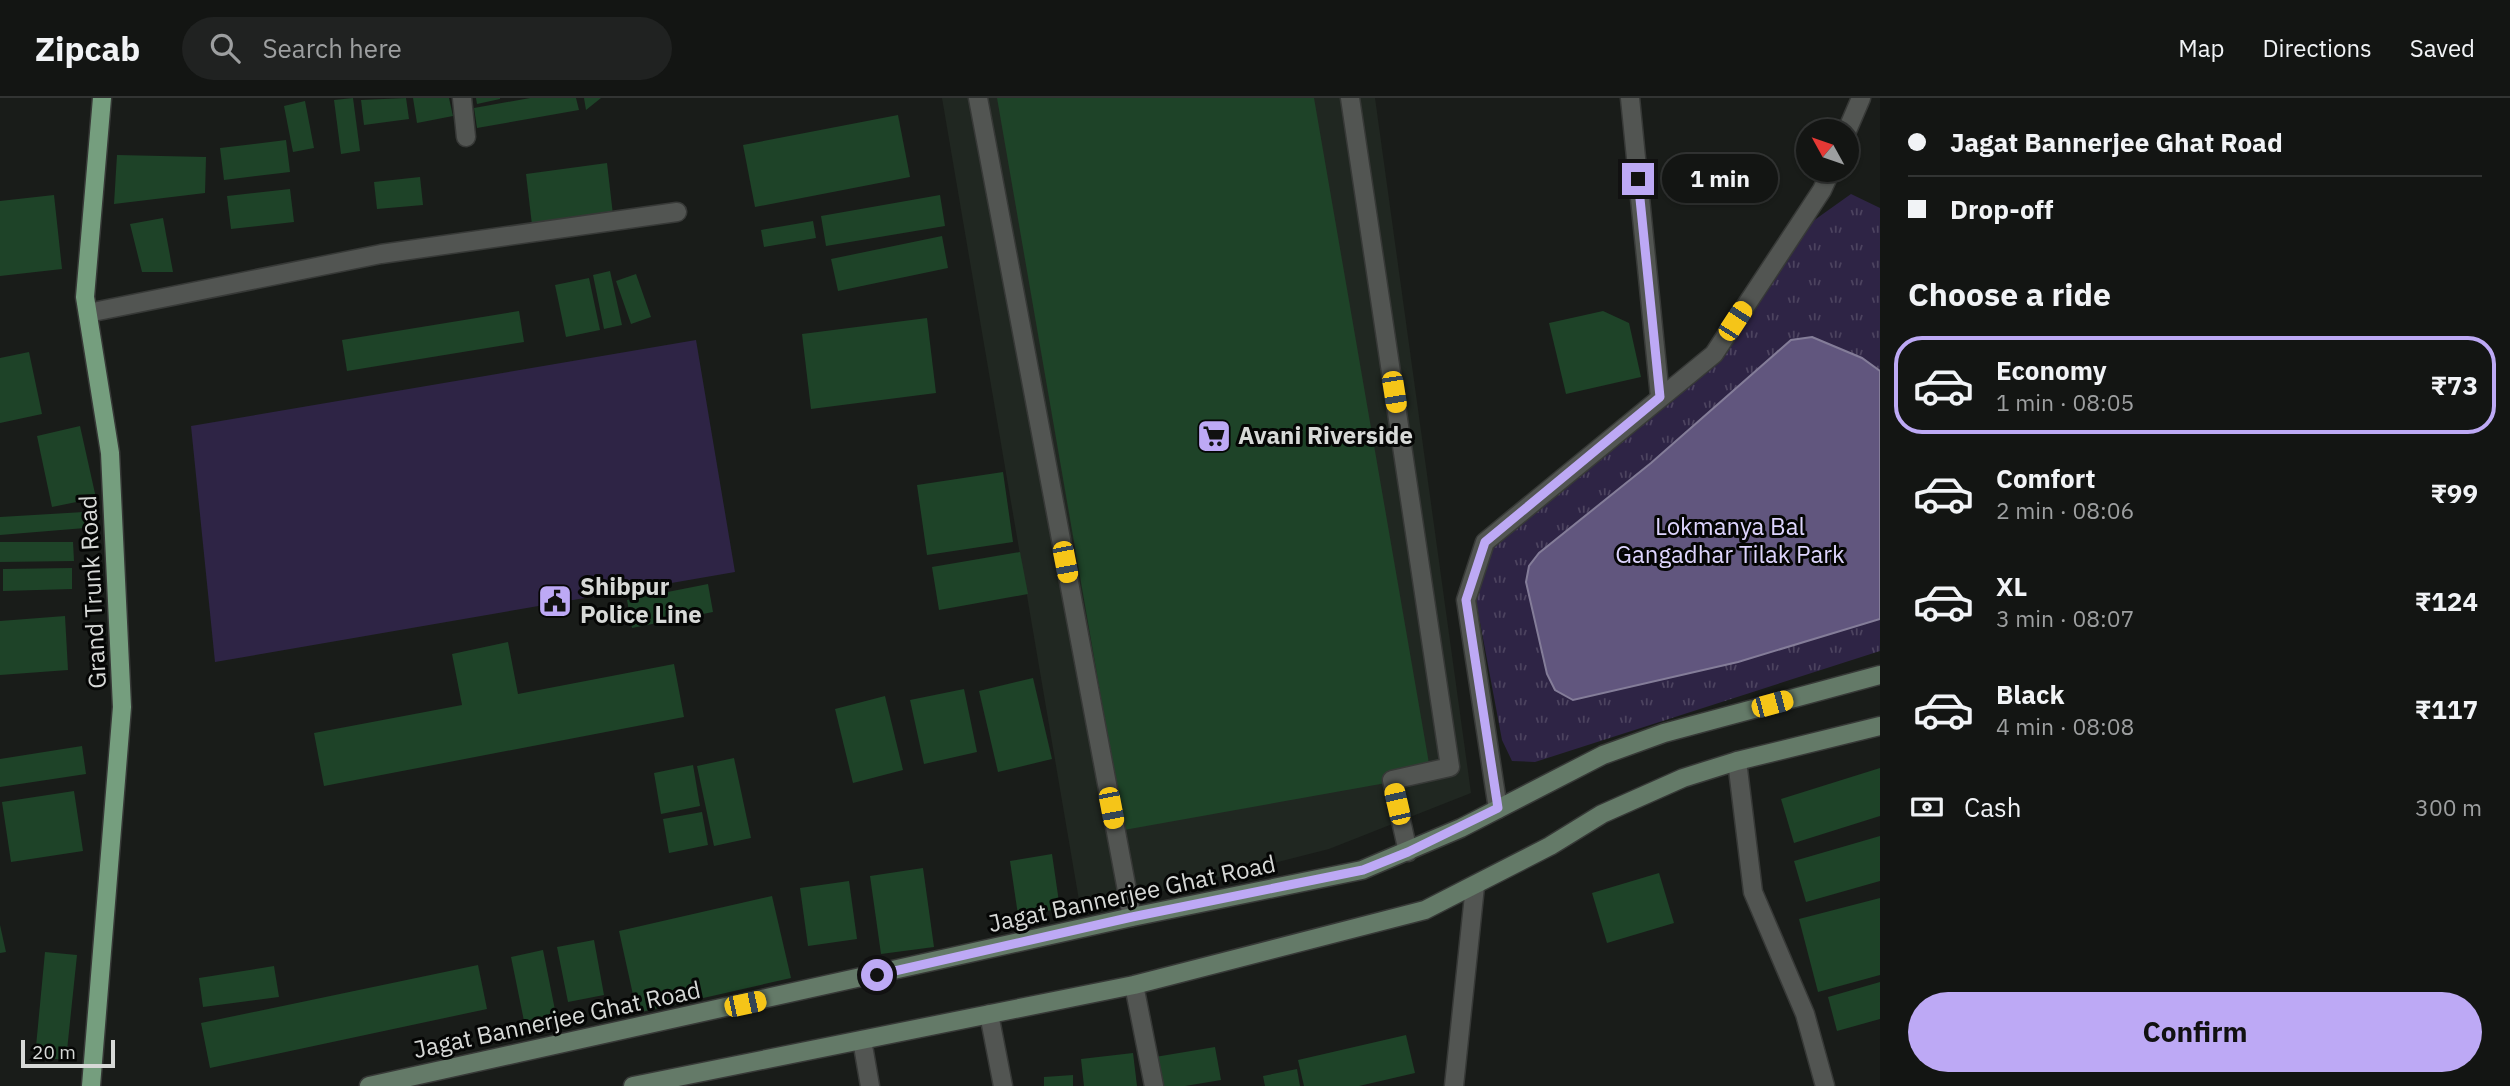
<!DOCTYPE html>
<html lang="en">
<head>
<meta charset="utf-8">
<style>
	:root { --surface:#131513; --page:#202221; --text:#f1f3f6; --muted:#9d9fa0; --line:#323433; --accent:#bda9f5 }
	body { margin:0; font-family:"IBM Plex Sans",sans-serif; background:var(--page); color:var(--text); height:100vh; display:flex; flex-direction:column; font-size:26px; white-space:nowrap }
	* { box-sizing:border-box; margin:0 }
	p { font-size:23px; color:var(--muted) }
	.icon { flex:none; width:38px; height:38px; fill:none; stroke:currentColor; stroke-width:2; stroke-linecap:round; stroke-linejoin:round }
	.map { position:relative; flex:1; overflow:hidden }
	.details { display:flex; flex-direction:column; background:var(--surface); width:630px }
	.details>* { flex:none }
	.banner { display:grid; align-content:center; height:154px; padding:0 28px; background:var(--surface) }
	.needle { width:46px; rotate:310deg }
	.controls { position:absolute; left:1796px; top:21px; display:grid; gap:14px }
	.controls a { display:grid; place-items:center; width:63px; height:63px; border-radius:50%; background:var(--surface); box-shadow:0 2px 5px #0004,0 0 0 2px var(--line); font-size:35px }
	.scale { position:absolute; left:21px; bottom:18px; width:94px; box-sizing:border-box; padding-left:7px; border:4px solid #d7d9d7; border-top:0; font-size:19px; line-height:24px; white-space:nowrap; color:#d7d9d7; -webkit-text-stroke:5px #050605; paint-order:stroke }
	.end { position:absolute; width:32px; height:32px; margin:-16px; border:9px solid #bda9f5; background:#111; box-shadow:0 0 0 4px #111 }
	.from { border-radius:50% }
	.bubble { position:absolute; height:49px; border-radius:24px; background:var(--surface); box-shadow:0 2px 5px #0004,0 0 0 2px var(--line); font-size:23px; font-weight:800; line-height:49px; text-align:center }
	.car { position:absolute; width:21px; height:42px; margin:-21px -10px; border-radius:9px; box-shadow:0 0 5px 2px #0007; background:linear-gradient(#f5c518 24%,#345 0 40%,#f5c518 0 76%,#345 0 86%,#f5c518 0) }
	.banner b { display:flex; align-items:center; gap:24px; height:66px; font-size:26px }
	.banner b+b { border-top:2px solid var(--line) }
	.banner i { width:18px; height:18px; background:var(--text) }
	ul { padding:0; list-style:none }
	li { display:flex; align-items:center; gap:21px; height:98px; margin:0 14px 10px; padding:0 14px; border:4px solid transparent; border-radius:28px }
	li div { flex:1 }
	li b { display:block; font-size:26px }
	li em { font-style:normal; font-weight:800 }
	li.on { border-color:var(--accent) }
	li>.icon { width:63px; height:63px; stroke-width:1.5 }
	h2 { padding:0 28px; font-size:32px; line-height:84px }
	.pay { display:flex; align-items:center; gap:18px; height:77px; padding:0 28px; font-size:26px }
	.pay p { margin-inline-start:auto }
	.action { display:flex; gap:14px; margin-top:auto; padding:14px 28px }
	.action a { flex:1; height:80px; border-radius:42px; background:var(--accent); color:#111; font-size:28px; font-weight:800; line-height:80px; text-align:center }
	header { display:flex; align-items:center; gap:42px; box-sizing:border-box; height:98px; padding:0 35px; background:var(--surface); border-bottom:2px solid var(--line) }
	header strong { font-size:33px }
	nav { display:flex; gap:38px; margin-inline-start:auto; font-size:24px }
	.search { width:490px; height:63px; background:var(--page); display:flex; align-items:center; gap:18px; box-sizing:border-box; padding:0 24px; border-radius:38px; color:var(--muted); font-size:26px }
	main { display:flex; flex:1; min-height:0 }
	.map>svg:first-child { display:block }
</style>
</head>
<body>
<header>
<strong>Zipcab</strong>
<div class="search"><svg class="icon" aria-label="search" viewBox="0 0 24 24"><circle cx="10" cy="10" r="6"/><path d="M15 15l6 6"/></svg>Search here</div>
<nav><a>Map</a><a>Directions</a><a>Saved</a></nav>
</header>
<main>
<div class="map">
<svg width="1880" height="988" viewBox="0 0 1880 988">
	<defs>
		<pattern id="grass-tufts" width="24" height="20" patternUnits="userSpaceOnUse" patternTransform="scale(1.75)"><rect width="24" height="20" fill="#2e2445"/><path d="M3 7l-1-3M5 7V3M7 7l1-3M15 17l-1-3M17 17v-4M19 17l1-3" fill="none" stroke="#4c435f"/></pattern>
	</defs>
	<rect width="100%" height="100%" fill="#191c19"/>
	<polygon fill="#202721" points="942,0 1375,0 1471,695 1329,751 1081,814"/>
	<polygon fill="url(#grass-tufts)" points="1851,96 1880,110 1880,553 1535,664 1512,663 1502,642 1476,503 1485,444 1714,256 1792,138"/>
	<polygon fill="#2e2445" points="696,242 735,474 215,564 191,328"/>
	<polygon fill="#61567e" stroke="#847d99" stroke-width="2" points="1812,239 1862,260 1880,273 1880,521 1738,564 1573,602 1555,592 1547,576 1526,484 1529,468 1539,455 1651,365 1791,242"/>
	<g fill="#1e4328">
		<polygon points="353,0 360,53 341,56 334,2"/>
		<polygon points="406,0 409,21 364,27 361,2"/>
		<polygon points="413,0 449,0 453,18 417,25"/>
		<polygon points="476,0 500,0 500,1 477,6"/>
		<polygon points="530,0 576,0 579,12 477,30 474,10"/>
		<polygon points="584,0 601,0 586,12"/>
		<polygon points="997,0 1314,0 1431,677 1124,732"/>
		<polygon points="305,3 314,50 293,54 284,8"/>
		<polygon points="898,17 910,79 755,109 743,47"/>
		<polygon points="286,42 290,74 224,82 220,50"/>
		<polygon points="117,57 206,59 205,95 114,106"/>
		<polygon points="607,65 613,117 532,127 526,76"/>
		<polygon points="420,79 423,107 377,111 374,84"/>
		<polygon points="290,91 294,124 231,131 227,98"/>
		<polygon points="54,97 62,171 0,178 0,103"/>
		<polygon points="940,97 945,128 826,148 821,118"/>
		<polygon points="163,120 173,174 142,174 130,126"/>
		<polygon points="813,123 816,140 764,149 761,132"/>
		<polygon points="942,138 948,170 838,193 831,161"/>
		<polygon points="610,173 622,227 604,231 593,177"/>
		<polygon points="636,176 651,219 631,226 616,183"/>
		<polygon points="589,180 600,232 566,239 555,187"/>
		<polygon points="519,213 524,244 347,273 342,242"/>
		<polygon points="1603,213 1629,225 1641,279 1566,296 1549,225"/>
		<polygon points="927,220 936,295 811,311 802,236"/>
		<polygon points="29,254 42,316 0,325 0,260"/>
		<polygon points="80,328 96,400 52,409 37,338"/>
		<polygon points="1003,374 1013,444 927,457 917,387"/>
		<polygon points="84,414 85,430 0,437 0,419"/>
		<polygon points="0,444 73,444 74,463 0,464"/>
		<polygon points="1020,454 1028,496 939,512 932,469"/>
		<polygon points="72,470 72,491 3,493 3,471"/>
		<polygon points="708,486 713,514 632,530 627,502"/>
		<polygon points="65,518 68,572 0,577 0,523"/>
		<polygon points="508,544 518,596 674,566 684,619 324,688 314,635 462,607 452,556"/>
		<polygon points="1033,580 1052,661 998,674 979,593"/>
		<polygon points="964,591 977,654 924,666 910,602"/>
		<polygon points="885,598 903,672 853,685 835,611"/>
		<polygon points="82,648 86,676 0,689 0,661"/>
		<polygon points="734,660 751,740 714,748 697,668"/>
		<polygon points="693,667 700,708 661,716 654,675"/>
		<polygon points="1880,670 1880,718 1794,745 1781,701"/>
		<polygon points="74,693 83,753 11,764 2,704"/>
		<polygon points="702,714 708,747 669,755 663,721"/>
		<polygon points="1880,738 1880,783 1806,804 1794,763"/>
		<polygon points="1052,756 1060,811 1018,817 1010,763"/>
		<polygon points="923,770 934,849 881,856 870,778"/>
		<polygon points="1659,775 1674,825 1607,845 1592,795"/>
		<polygon points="849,783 857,841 808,848 800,790"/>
		<polygon points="772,798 791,880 637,915 619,833"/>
		<polygon points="1880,800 1880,877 1818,894 1799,821"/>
		<polygon points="0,827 6,854 0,855"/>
		<polygon points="594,842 604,897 568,904 557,849"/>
		<polygon points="543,852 556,917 524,923 511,859"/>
		<polygon points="45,854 77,857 66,962 35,959"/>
		<polygon points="478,867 487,911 210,970 201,925"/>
		<polygon points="274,868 279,899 203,909 199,880"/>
		<polygon points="1880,884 1880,921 1837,933 1828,899"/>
		<polygon points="1406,937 1415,975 1359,988 1304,988 1298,962"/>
		<polygon points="1215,949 1221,982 1185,988 1160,988 1155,959"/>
		<polygon points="1133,955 1137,988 1084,988 1081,961"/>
		<polygon points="1297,971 1300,988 1265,988 1263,978"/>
		<polygon points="1073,977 1073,988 1044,988 1044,979"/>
	</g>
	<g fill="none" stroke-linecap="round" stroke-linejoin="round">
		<g stroke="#373937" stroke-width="21">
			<g id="service">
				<polyline points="978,0 1132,819"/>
				<polyline points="1350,0 1450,669 1392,682 1408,754"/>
				<polyline points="1630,0 1660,299"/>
				<polyline points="88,215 381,156 677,114"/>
				<polyline points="1737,663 1753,794 1805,916 1825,988"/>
				<polyline points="1134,887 1154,988"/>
				<polyline points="989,916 1003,988"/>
				<polyline points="862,942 870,988"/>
				<polyline points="1454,988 1475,788"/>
			</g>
		</g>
		<g stroke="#373937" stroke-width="21">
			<g id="minor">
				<polyline points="462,0 466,39"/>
				<polyline points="1846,35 1861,0"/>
				<polyline points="1498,711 1466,502 1485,444 1714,256 1822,92 1831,72"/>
			</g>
		</g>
		<g stroke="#373937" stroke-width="21">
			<g id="secondary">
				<polyline points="369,988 1132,819 1362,772 1461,730 1603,657 1664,635 1880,577"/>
				<polyline points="633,988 1134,887 1425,812 1550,748 1602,716 1683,680 1737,663 1880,628"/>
			</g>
		</g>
		<g stroke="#373937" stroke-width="21">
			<polyline id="primary" points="91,988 122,609 110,355 85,199 102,0"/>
		</g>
		<use href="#service" stroke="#525552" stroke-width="18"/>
		<use href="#minor" stroke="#525552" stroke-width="18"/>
		<use href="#secondary" stroke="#647a68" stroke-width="18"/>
		<use href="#primary" stroke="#759e7e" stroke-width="18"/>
	</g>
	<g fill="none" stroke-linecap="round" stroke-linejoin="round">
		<polyline stroke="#bda9f5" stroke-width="9" points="877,877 1132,819 1363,772 1408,754 1498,710 1466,502 1485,444 1660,299 1638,81"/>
	</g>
	<defs>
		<g id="supermarket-square" transform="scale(1.75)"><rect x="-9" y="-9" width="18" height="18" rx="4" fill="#bda9f5" stroke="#050605"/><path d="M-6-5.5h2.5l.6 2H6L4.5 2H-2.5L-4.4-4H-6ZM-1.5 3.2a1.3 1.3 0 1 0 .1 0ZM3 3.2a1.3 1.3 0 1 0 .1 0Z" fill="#111"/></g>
		<g id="civic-square" transform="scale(1.75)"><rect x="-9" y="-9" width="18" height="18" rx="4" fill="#bda9f5" stroke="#050605"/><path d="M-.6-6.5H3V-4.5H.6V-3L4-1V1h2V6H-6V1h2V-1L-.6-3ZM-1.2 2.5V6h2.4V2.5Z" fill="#111"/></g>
	</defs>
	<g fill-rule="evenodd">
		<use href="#supermarket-square" x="1214" y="338"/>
		<use href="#civic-square" x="555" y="503"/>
	</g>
	<g text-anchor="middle" stroke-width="6" stroke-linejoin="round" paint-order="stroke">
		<g font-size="24" font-weight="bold" fill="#d7d9d7" stroke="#050605" text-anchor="start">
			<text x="1238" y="346">Avani Riverside</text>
			<text x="580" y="497">Shibpur<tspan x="580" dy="28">Police Line</tspan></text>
		</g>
		<g font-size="24" fill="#ded5fe" stroke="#050605">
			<text x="1730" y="437">Lokmanya Bal<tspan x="1730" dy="28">Gangadhar Tilak Park</tspan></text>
		</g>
		<g font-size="24" fill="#d7d9d7" stroke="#050605">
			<text transform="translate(93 494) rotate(-93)" y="8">Grand Trunk Road</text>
			<text transform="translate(1132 796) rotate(-12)" y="8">Jagat Bannerjee Ghat Road</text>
			<text transform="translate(557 922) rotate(-12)" y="8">Jagat Bannerjee Ghat Road</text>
		</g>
	</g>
</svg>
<div class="controls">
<a><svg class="needle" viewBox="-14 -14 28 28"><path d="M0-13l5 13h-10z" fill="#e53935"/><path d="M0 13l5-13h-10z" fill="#9d9fa0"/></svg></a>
</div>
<div class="scale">20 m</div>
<i class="end from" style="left:877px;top:877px"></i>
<i class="end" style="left:1638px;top:81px"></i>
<div class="bubble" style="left:1662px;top:56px;width:116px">1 min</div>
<i class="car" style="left:1735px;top:223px;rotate:33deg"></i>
<i class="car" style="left:1394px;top:294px;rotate:171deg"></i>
<i class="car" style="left:1065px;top:464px;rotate:169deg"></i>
<i class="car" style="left:1772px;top:606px;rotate:75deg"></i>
<i class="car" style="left:1397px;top:706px;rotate:347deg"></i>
<i class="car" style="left:1111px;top:710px;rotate:169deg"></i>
<i class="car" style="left:745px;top:906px;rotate:78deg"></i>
</div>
<section class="details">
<div class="banner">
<b><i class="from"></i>Jagat Bannerjee Ghat Road</b>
<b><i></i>Drop-off</b>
</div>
<h2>Choose a ride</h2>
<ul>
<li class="on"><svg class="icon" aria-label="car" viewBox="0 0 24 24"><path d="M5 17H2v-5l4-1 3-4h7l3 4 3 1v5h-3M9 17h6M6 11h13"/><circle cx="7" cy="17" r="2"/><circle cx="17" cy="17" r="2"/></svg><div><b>Economy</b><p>1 min · 08:05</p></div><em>₹73</em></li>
<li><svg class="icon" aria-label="car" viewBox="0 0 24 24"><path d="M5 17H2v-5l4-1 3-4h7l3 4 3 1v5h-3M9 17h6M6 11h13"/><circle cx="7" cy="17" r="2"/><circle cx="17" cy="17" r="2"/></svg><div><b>Comfort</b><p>2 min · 08:06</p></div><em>₹99</em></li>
<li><svg class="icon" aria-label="car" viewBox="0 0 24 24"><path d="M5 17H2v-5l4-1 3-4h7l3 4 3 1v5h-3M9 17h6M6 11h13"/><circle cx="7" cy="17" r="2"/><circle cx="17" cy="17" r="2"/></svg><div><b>XL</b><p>3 min · 08:07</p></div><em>₹124</em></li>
<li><svg class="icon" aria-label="car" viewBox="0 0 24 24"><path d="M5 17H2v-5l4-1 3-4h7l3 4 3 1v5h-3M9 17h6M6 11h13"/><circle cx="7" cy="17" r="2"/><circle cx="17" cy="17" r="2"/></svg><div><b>Black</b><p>4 min · 08:08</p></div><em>₹117</em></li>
</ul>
<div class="pay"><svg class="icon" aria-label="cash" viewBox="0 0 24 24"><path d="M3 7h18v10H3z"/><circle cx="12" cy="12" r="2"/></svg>Cash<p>300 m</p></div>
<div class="action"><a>Confirm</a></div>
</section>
</main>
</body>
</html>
